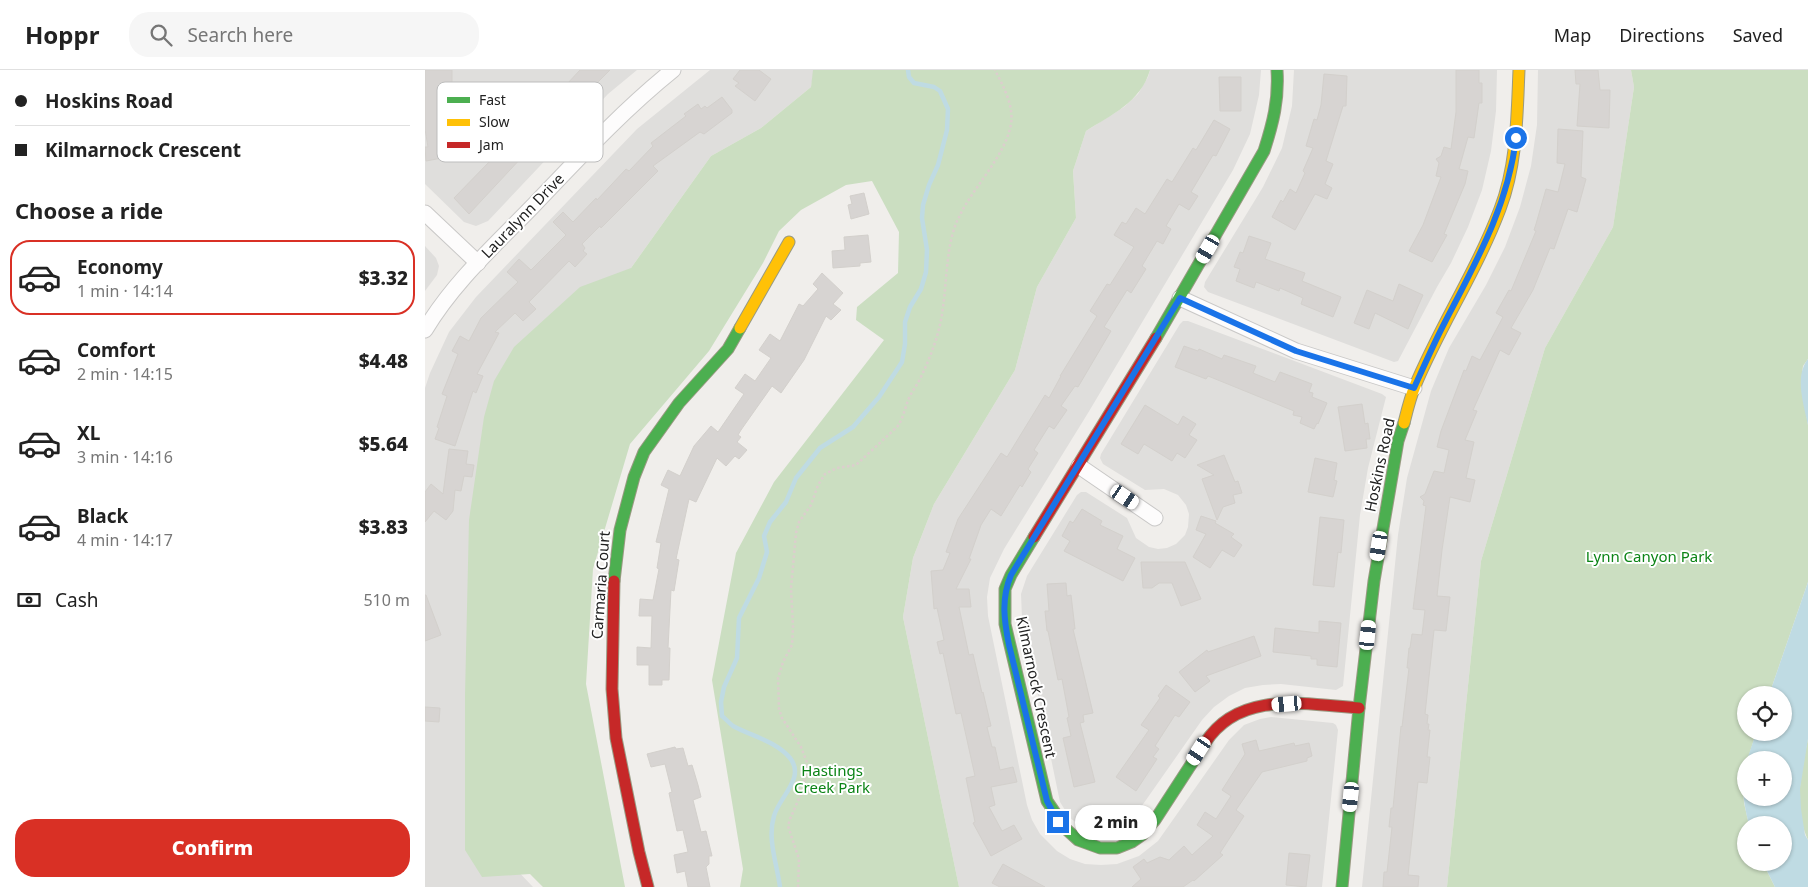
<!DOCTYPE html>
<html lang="en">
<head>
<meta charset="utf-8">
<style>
	:root { --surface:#fff; --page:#f6f6f6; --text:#222; --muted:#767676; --line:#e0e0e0; --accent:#d93025 }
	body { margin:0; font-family:"Noto Sans",sans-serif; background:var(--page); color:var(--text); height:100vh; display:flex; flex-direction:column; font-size:19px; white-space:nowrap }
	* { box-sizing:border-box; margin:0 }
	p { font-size:16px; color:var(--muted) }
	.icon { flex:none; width:28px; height:28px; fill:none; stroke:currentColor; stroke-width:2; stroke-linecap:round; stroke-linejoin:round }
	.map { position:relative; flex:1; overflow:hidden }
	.drawer { display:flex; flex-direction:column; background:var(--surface); width:425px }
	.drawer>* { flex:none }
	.top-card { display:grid; align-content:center; height:110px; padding:0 15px; background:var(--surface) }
	.tools { position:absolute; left:1312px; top:616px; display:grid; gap:10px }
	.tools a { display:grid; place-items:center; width:55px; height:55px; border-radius:50%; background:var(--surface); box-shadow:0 1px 4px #0004; font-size:25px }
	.end { position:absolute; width:22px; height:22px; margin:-11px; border:6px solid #1a73e8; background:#fff; box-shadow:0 0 0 2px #fff }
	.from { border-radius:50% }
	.bubble { position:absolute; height:35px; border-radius:18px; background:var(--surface); box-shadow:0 1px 4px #0004; font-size:16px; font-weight:800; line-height:35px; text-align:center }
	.car { position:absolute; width:15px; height:30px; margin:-15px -8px; border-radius:6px; box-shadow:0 0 4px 1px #0007; background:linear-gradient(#fff 24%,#345 0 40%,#fff 0 76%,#345 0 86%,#fff 0) }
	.top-card b { display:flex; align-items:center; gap:18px; height:48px; font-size:19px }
	.top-card b+b { border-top:1px solid var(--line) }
	.top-card i { width:12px; height:12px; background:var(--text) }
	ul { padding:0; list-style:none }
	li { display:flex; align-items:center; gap:15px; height:75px; margin:0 10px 8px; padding:0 5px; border:2px solid transparent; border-radius:20px }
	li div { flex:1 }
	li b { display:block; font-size:19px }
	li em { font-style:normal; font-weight:800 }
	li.selected { border-color:var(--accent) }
	li>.icon { width:45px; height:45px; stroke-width:1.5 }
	h2 { padding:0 15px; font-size:22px; line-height:60px }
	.pay { display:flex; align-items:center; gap:12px; height:55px; padding:0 15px; font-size:19px }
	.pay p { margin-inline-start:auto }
	.button { display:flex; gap:10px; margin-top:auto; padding:10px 15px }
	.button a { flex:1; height:58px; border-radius:20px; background:var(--accent); color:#fff; font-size:20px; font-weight:800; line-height:58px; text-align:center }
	header { display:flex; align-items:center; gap:30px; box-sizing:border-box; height:70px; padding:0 25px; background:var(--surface); border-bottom:1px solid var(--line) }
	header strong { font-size:24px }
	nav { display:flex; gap:28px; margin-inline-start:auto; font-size:18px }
	.search { width:350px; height:45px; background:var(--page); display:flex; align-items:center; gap:12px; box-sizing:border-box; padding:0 18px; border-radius:20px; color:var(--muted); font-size:19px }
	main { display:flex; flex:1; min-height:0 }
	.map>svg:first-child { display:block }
</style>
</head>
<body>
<header>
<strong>Hoppr</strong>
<div class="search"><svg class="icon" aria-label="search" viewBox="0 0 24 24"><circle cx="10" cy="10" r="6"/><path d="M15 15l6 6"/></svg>Search here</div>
<nav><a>Map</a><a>Directions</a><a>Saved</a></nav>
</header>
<main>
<section class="drawer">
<div class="top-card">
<b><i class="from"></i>Hoskins Road</b>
<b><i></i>Kilmarnock Crescent</b>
</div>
<h2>Choose a ride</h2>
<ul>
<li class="selected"><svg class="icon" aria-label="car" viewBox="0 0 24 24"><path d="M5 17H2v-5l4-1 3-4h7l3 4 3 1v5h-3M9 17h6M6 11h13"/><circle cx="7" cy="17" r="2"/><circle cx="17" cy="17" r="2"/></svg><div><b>Economy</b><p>1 min · 14:14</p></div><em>$3.32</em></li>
<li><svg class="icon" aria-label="car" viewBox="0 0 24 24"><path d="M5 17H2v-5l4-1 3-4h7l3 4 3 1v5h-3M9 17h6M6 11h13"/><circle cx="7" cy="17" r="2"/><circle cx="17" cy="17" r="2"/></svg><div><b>Comfort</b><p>2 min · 14:15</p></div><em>$4.48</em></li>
<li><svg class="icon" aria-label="car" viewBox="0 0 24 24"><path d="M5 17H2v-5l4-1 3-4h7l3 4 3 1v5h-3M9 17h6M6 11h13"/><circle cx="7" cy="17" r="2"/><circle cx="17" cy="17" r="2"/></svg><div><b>XL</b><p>3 min · 14:16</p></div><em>$5.64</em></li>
<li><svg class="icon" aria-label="car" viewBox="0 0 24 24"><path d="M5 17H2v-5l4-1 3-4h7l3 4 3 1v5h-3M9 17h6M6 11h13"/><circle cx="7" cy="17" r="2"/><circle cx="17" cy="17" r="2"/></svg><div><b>Black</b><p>4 min · 14:17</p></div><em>$3.83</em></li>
</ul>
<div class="pay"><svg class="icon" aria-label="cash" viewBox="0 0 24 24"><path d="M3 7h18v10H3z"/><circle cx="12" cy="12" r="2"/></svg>Cash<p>510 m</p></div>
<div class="button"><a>Confirm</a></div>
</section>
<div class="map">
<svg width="1383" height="817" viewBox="0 0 1383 817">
	<rect width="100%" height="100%" fill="#f0eeeb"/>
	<g fill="#dfdedc">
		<polygon points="0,0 212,0 183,24 63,151 51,156 39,152 0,114"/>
		<polygon points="285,0 389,0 386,17 336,58 286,86 206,198 70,777 108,817 0,817 0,318 5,303 24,262 51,227 212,59"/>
		<polygon points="725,0 836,0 834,25 825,64 808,100 663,343 579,479 565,508 562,527 563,546 602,735 607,750 615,764 632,781 645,789 660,794 676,795 692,794 714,786 733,771 804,670 819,655 835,649 846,647 908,653 911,655 913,660 897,817 534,817 478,547 488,488 509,434 590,300 612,217 651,148 648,101 661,61 699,37 713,24 723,7"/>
		<polygon points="869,0 1072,0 1071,41 1066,81 1057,120 1043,157 1026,193 1012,217 973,291 969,292 783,222 779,217 780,212 838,117 857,78 867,36"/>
		<polygon points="1113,0 1206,0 1209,17 1188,157 1120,278 1056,491 1022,817 937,817 973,465 982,408 1006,321 1024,278 1061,215 1080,177 1095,137 1106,96 1112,55"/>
		<polygon points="0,176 11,188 14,196 12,205 0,221"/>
		<polygon points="758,251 763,251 957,324 961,327 943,398 935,445 918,616 911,620 856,614 838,615 820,618 804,626 789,637 777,650 707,750 692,759 683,762 669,761 660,759 645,748 635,732 597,548 596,524 602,506 652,425 656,422 661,422 702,448 711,468 724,477 733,479 742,478 751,474 760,465 763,457 764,444 761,435 753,425 739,419 720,420 678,394 675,388 676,384 755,254"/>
	</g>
	<g fill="#cbdec1">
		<path d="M388,0H725C716,32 686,45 661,61L648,101L651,148L612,217L590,300L509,434L488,488L478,547L534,817H315L318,799L287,610L311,483L349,412L459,270L431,250L432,237L473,203L474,162L447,111L421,115L376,140L354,161L338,193L284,281L205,374L168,499L161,614L200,817H118L105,804L57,807L40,780V625L44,450L59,347L69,311L89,277L155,217L206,198L286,86L336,58L386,17Z"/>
		<polygon points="1206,0 1383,0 1383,289 1378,296 1376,312 1383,355 1383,512 1344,625 1321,625 1321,662 1331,663 1317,707 1319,733 1324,755 1321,755 1321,792 1338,793 1350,817 1022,817 1056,491 1120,278 1188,157 1209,17"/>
		<path d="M1383,669V770C1368,739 1376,701 1383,669Z"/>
	</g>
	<g fill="#bfdbe3">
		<path d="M1383,289V355C1379,335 1369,306 1383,289Z"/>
		<path d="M1383,512V669L1375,719L1376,739L1380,765L1383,770V817H1350L1338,793L1359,792V755H1324C1319,734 1315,715 1321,694V728H1359V690H1322L1331,663L1359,662V625H1344Z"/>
	</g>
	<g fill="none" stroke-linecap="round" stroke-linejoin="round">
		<path stroke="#bfdbe3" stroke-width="4.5" d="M355,817C352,794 342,769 349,746C354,727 381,708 365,688C351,671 326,666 308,656C304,653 301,649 297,646L296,632L299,617L312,588L314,548L334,508L342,482L339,466L345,452L361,432L371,408L395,378L428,357L454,327L477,292L480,274V252L485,237L496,219L501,202L502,180L497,148L498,135L504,115L513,95L522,60L523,39L515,21L509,17L489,13L484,7L483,0"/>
	</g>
	<g fill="#d7d4d2" stroke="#d3d0cc">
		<polygon points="0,0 27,0 27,28 19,28 19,36 16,35 23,83 17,88 1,91 0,77 3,77 0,59"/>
		<polygon points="155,0 185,0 141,44 139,42 44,144 29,128 64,92 61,89 72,78 76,82 94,64 91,61 110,41 114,44"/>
		<polygon points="315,0 334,0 346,9 330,31 310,16 314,13 308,9"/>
		<polygon points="1031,0 1054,0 1054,13 1057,13 1057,33 1054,33 1049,68 1043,67 1034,99 1043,101 1040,114 1019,164 1022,165 1007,192 984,181 998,155 1016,107 1011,106 1014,93 1011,89 1016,86 1019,77 1026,79 1031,42"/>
		<polygon points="1150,0 1173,0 1175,20 1185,20 1184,58 1152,56 1155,14 1151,14"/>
		<polygon points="899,4 922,6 921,36 918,36 901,91 908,94 900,114 907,118 902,129 890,124 870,160 847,147 856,130 858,132 865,119 871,123 880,103 878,101 888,78 881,76 889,49 892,50 896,35"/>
		<polygon points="794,7 816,7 816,41 795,41"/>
		<polygon points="297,27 307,40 307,43 279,64 275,62 228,96 233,101 176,158 175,156 157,174 160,178 158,181 162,184 150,197 144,191 104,232 111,239 98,251 90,243 70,262 74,263 52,304 58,306 51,323 48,321 30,376 10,369 14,358 12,357 22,326 17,324 33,284 27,281 35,266 44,271 56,248 93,212 82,202 94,189 106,200 141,165 128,152 138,142 148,152 171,128 172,130 201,99 204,101 228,76 226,73 261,46 259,44 273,34 276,39 280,36 282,38"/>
		<polygon points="789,50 805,59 791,86 788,85 766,122 773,126 764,140 754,134 741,156 746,159 738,174 732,171 717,196 721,199 706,223 702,220 679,257 686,261 653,317 650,316 636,336 642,340 629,359 624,356 609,380 613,383 603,399 606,402 597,417 595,415 576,446 566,439 556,455 544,489 546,489 531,519 544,519 546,537 534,537 544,585 548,584 557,623 558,622 566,656 562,657 567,677 570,677 575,700 588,697 592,712 566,717 570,735 564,737 577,761 589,755 597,769 566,786 548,753 550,752 541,708 550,706 536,643 531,644 518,583 515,584 512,572 519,570 512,538 509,539 506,501 518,500 525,483 521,482 533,449 576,383 582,387 620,325 624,328 636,306 635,306 672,246 665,241 682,214 685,215 709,177 689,165 697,152 701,154 711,138 720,144 742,109 747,112 768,78 771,80"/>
		<polygon points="1133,59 1158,61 1156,107 1161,109 1152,142 1143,139 1129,179 1125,178 1108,220 1086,258 1096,263 1084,285 1075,280 1048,340 1052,341 1040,370 1049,372 1041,408 1050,410 1045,432 1025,427 1017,480 1012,526 1025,527 1021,561 1009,560 1000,644 1003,645 1002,654 1004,654 1003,660 1005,660 1002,687 1005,687 1002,713 993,712 983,805 994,806 993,817 958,817 959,802 962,802 967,757 964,757 966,738 968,738 976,656 977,657 984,598 982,598 984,578 985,578 987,564 997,565 1000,540 988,539 1001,436 998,435 999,431 995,427 1000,424 1009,401 1019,403 1024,380 1012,377 1016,361 1039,300 1041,301 1047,286 1055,290 1078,247 1071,243 1084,220 1086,221 1111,161 1109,160 1111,154 1121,119 1133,122 1140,94 1132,93"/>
		<polygon points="439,123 444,144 426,149 423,135 427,134 425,126"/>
		<polygon points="443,165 446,192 435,193 435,196 408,198 407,181 420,180 419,167"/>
		<polygon points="824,166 846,173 840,189 880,203 877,211 916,227 908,247 876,234 878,228 855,218 854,221 831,212 829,218 811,211 815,199 809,197 815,182 818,183"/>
		<polygon points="397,203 418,223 408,234 416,240 406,250 401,246 379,290 356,323 347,316 316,360 313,365 316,367 312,372 322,380 314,389 310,386 301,396 292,388 271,432 264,429 251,489 254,490 249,521 246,520 243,578 245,578 244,610 237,610 237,615 224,615 224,595 212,595 212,577 226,578 227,546 214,546 215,529 228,530 234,499 232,498 236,473 231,472 244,419 236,415 243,400 255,406 269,376 286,356 293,362 319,324 310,318 320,304 330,311 346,288 334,280 345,264 355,271 374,234 378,236 393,219 388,214"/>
		<polygon points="974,214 998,225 983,259 950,243 944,259 929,253 942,220 968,231"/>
		<polygon points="759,276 773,281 774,279 797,289 799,285 831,296 828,303 850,312 855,302 887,314 884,322 888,323 887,327 902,333 893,354 892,353 889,359 875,353 877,347 868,345 869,341 783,306 781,309 750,297"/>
		<polygon points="937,334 940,354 943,353 945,369 941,369 942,378 920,381 913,337"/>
		<polygon points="720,335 753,355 758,346 771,354 764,365 772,370 760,388 752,383 747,391 719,374 713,384 696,374"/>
		<polygon points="24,379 43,381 41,394 49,395 47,407 39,406 36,421 30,420 28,441 21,450 9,441 0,452 0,422 6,414 18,424"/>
		<polygon points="799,385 810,412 813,411 817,423 808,425 810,433 798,437 792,450 777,409 789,405 772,395"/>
		<polygon points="890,388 912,393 909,410 912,411 908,427 883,422"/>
		<polygon points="657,439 677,451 675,455 698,466 692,479 710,488 698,511 639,481 645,471 637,466 645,451 648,453"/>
		<polygon points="776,446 791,451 790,453 809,464 806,467 817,475 809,487 797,480 785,498 768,487 781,464 771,460"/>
		<polygon points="895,447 919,450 916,483 913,482 909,517 888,515"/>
		<polygon points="716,492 760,492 776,529 756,536 747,513 734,513 727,518 718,518"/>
		<polygon points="641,513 642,526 646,525 650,559 648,559 668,643 658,645 659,652 655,653 670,712 649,717 638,668 646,666 642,648 644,647 637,609 633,610 623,561 622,561 620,541 624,541 622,514"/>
		<polygon points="0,525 1,525 16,565 0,571"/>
		<polygon points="894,551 916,553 912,597 892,595 892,589 886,589 886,586 848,582 850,558 894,563"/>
		<polygon points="829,566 836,586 781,606 785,611 770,622 754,602 782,580 783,582"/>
		<polygon points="741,615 765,632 754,647 750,645 730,676 734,679 728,687 732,689 711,721 691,707 724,660 716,655 735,628 733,626"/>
		<polygon points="0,637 15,638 14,652 0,651"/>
		<polygon points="831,670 834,681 869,673 870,676 884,673 887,686 882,688 882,691 837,702 811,740 819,746 795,783 798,785 769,811 768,810 758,817 707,817 716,809 708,797 719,789 722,793 735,787 744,790 759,776 767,785 788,766 772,755 780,742 791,749 806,726 797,720 820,684 817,674"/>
		<polygon points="250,677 251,679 258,678 263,696 267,695 273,715 276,727 268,730 276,762 281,761 287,786 284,786 284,794 281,797 285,817 263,817 260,801 252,803 249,785 263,782 258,760 252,761 244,723 247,722 240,694 226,697 222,684"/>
		<polygon points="864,783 885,785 881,817 861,815"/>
		<polygon points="578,794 620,817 575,817 567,813"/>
	</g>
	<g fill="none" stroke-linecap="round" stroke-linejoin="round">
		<g stroke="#c9c8c7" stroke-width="17">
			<g id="street">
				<polyline points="0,143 53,193"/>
				<polyline points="755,228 871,281 989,318"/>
				<path d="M0,260C28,213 69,176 107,137C152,90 197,41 248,0"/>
				<polyline points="654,396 730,448"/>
			</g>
		</g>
		<g stroke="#999a82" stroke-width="13">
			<g id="fast">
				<path d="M731,268L839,81C848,53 854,30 852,0"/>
				<polyline points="609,467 586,505 580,519 580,554 622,731 641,759 653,770 675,778 692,778 707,772 717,765 730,750 780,673"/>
				<polyline points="189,511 195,460 209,407 219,382 254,333 303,279 315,258"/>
				<polyline points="917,817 934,638 949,511 973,371 979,353"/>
			</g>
		</g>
		<g stroke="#999a82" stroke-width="13">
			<g id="slow">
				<polyline points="315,258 364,172"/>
				<path d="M979,353C982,341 985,328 990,316C1015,256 1052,200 1075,139C1092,95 1092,46 1094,0"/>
			</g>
		</g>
		<g stroke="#999a82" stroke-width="13">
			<g id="jam">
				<polyline points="609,467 731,268"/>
				<polyline points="189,511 187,619 191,668 214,782 223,817"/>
				<path d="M780,673C814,620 880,634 934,638"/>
			</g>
		</g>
		<path stroke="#dccecd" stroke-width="2.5" stroke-dasharray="2.5 2.5" stroke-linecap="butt" d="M373,817L374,789L363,756L365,749L376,724L383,695L376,677L357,648L354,639L353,608L358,592L367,575L368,557L366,518L371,463L374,452L386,435L393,415L400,404L412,398L431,395L472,357C479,348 480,336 485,326C488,320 492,315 495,309C506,286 515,263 518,237C522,210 521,172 534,147C548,117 580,87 586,54C589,35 578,16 570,0"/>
		<use href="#street" stroke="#fdfcfc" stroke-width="15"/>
		<use href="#fast" stroke="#4caf50" stroke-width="11"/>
		<use href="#slow" stroke="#ffc107" stroke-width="11"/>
		<use href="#jam" stroke="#c62828" stroke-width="11"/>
	</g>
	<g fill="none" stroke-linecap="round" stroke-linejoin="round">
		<path stroke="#1a73e8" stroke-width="6" d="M633,752L622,731L584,575C579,550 576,529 586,505L755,228L871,281L989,318C999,296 1009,273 1020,252C1051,192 1083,136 1091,68"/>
	</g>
	<g text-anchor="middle" stroke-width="4" stroke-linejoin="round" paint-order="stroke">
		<g font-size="15" fill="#222" stroke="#fff">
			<text transform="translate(98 146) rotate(-46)" y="5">Lauralynn Drive</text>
			<text transform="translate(955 395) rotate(-78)" y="5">Hoskins Road</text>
			<text transform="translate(176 515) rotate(-86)" y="5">Carmaria Court</text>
			<text transform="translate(611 617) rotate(78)" y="5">Kilmarnock Crescent</text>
		</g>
		<g font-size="15" fill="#0c8416" stroke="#fff">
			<text x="1224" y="492">Lynn Canyon Park</text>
			<text x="407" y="706">Hastings<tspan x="407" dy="17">Creek Park</tspan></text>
		</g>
	</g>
	<rect x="12" y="12" width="166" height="80" rx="8" fill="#fff" stroke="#bdbdbd" stroke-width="1"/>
	<rect x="22" y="27" width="23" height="6" fill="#4caf50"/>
	<rect x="22" y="49" width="23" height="7" fill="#ffc107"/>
	<rect x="22" y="72" width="23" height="6" fill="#c62828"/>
	<g font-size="14" fill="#222">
		<text x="54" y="35">Fast</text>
		<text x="54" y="57">Slow</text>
		<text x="54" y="80">Jam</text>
	</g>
</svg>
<div class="tools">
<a><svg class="icon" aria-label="locate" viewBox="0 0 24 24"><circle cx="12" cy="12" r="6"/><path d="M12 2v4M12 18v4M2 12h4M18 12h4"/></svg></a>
<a>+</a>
<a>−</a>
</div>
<i class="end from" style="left:1091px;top:68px"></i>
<i class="end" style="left:633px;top:752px"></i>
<div class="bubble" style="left:650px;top:735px;width:82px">2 min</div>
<i class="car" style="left:783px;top:179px;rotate:210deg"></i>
<i class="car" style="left:700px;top:427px;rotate:124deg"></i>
<i class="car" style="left:954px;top:476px;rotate:189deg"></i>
<i class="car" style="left:943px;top:565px;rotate:6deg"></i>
<i class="car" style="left:862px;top:634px;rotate:265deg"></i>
<i class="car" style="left:774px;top:681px;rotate:213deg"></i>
<i class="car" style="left:926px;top:727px;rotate:186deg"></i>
</div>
</main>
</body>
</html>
